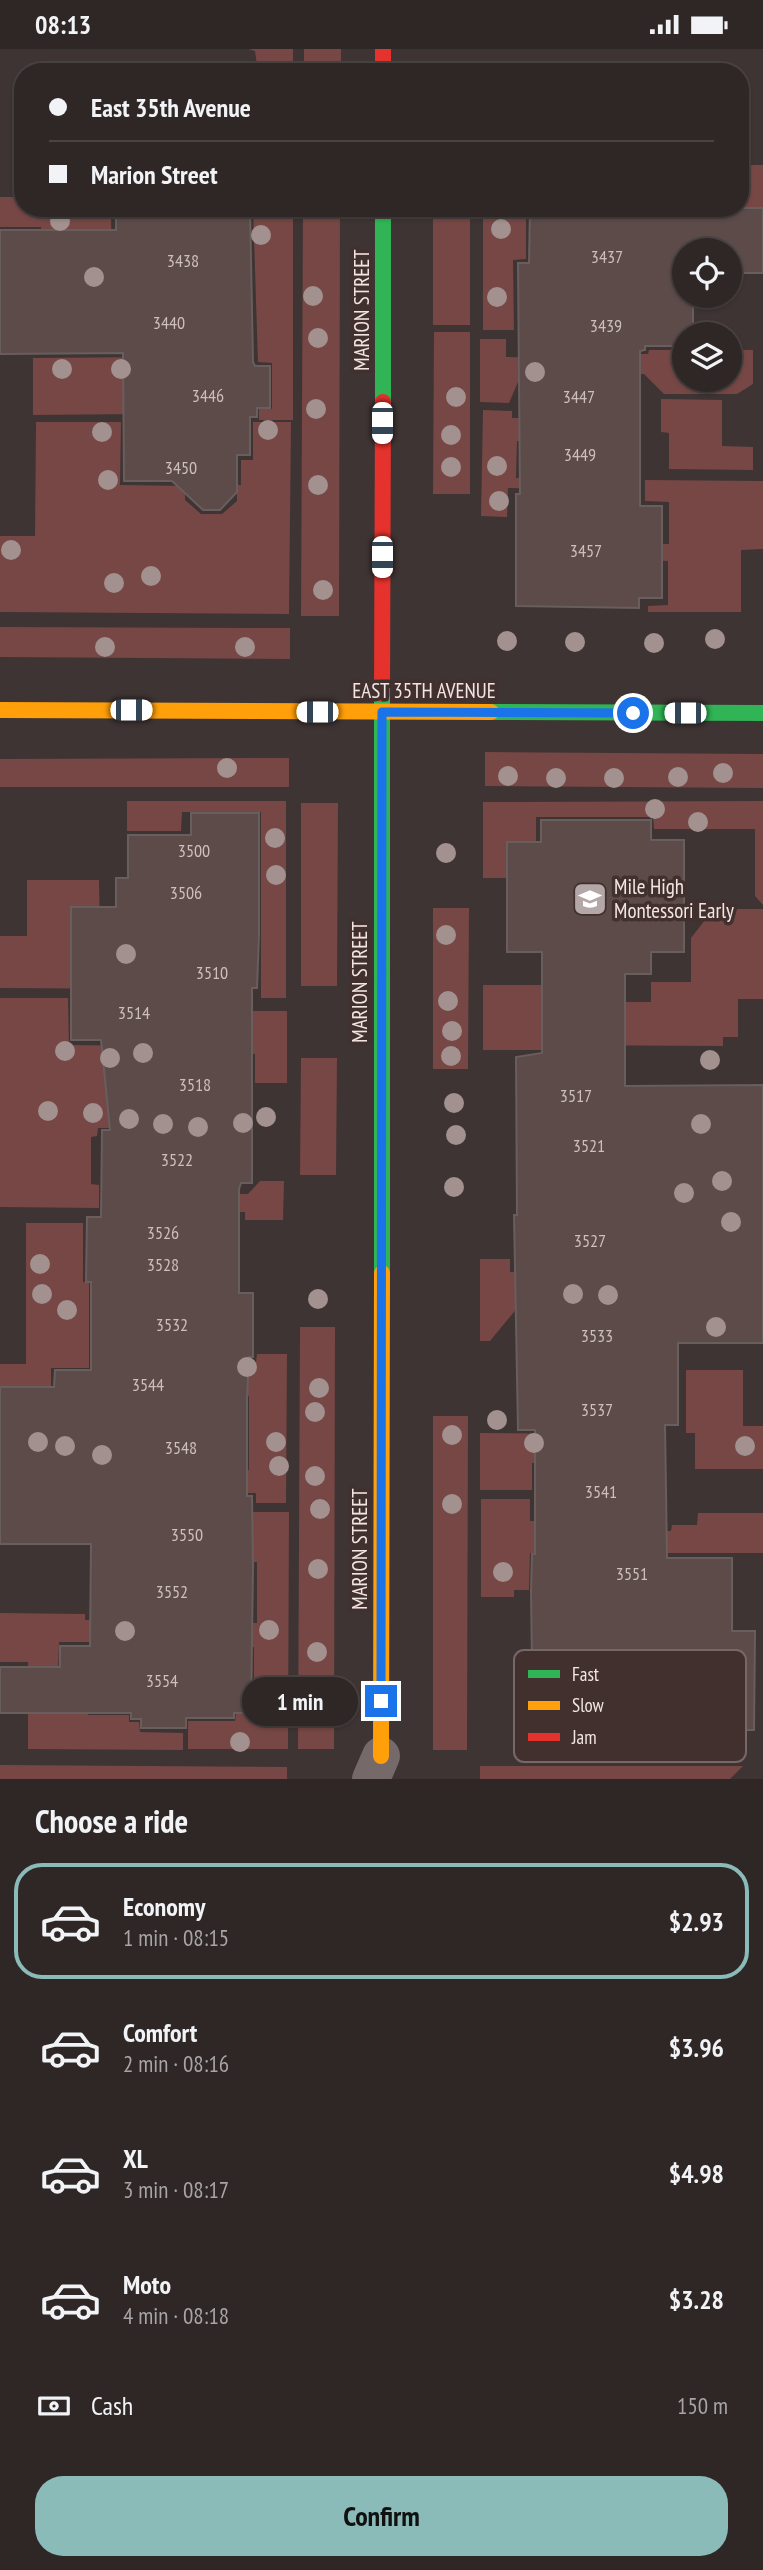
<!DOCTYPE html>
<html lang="en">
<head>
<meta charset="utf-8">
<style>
	:root { --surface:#2e2726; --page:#362f2e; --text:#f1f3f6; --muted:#a7a5a7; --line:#494443; --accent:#8bbbb9 }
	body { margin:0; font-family:"PT Sans Narrow",sans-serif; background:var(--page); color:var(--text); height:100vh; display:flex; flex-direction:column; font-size:26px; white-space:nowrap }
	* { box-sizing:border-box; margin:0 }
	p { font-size:23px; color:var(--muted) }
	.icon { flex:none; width:38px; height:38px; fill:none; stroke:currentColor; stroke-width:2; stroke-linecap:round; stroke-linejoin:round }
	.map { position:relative; height:1730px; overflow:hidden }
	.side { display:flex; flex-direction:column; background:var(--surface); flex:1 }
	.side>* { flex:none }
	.guide { position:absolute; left:14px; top:14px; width:735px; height:154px; border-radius:28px; box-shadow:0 2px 5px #0004,0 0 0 2px var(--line); display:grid; align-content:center; height:154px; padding:0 35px; background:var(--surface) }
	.buttons { position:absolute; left:672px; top:189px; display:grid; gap:14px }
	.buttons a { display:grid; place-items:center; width:70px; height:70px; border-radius:50%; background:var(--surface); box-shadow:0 2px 5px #0004,0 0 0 2px var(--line); font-size:35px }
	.end { position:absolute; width:32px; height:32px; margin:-16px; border:9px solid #1a73e8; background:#fff; box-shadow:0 0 0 4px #fff }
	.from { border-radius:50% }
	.bubble { position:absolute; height:49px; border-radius:24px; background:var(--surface); box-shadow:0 2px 5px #0004,0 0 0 2px var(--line); font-size:23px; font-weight:600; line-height:49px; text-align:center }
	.car { position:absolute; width:21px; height:42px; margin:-21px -10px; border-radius:9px; box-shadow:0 0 5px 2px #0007; background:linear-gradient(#fff 24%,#345 0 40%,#fff 0 76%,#345 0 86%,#fff 0) }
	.guide b { display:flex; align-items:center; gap:24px; height:66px; font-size:26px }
	.guide b+b { border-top:2px solid var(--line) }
	.guide i { width:18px; height:18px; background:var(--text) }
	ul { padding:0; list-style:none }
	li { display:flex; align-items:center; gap:21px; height:116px; margin:0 14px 10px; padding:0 21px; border:4px solid transparent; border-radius:28px }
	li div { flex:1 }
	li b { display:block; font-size:26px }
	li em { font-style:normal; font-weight:600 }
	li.active { border-color:var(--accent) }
	li>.icon { width:63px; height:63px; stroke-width:1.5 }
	h2 { padding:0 35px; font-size:32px; line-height:84px }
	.pay { display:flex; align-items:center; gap:18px; height:77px; padding:0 35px; font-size:26px }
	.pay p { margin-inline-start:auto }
	.primary-button { display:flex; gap:14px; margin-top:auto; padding:14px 35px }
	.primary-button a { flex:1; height:80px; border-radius:28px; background:var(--accent); color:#111; font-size:28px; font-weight:600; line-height:80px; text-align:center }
	.status { display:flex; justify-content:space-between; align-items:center; height:49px; padding:0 35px; background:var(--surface); direction:ltr }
	.status svg { height:19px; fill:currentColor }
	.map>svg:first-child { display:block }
</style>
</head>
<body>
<div class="status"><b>08:13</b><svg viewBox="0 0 49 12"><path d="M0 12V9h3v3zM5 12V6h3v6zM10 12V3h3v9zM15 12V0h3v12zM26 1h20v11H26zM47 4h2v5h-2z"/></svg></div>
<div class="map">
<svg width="763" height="1730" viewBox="0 0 763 1730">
	<rect width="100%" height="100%" fill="#3e3433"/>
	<g fill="#764745">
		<polygon points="249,0 293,0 293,23 258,23 255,2"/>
		<rect x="304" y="0" width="37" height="23"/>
		<polygon points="740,116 763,116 763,180 740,159"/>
		<polygon points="0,148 23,148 23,159 111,159 112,240 41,249 41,178 0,178"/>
		<polygon points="253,159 293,159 293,371 259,371 259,360 272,360 272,314 258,313"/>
		<polygon points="303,159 340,159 339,567 301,567"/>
		<rect x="433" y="159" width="37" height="117"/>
		<polygon points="483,162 526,162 526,210 513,211 514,281 483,281"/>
		<polygon points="434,283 470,283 470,445 433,445"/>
		<polygon points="480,290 506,290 506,308 539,309 521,326 509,354 480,353"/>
		<polygon points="649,301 684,301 684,331 730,331 730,301 753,301 753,335 737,345 664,345 644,325 542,325 542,304 648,305"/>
		<polygon points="155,308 141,365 33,366 33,309"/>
		<polygon points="661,350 722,351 722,397 753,398 753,421 669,420 669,384 661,383"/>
		<polygon points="483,361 512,362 512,369 529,369 529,392 517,392 516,429 636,430 636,441 508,439 507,468 481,467"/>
		<polygon points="36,373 121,373 120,436 185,437 185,451 201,465 222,465 237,452 237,436 241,436 241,411 253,411 253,373 291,373 289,565 0,563 0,487 35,487"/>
		<polygon points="645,431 763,432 763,500 741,501 741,563 648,563 648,557 668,556 668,512 647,511 647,495 669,495 669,453 645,452"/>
		<polygon points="0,578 290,579 290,610 0,608"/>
		<polygon points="485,703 763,705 763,739 485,737"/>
		<polygon points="289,709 289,738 0,738 0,710"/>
		<polygon points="127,752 286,752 286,949 261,949 261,763 182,763 181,782 127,782"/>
		<polygon points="763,752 763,856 755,847 755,780 654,780 653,768 536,768 536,792 506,793 506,829 483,829 483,753"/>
		<polygon points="301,754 338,754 337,937 301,937"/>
		<polygon points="27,831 99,831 100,884 158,940 0,939 0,887 27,887"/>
		<polygon points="433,859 469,859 468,1020 433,1020"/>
		<polygon points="705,860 763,860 763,950 738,950 738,988 723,988 723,997 546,996 577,953 651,953 651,933 691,933 691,889 705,871"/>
		<polygon points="483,936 541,936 542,1001 483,1001"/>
		<polygon points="0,949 68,949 69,996 152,997 250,1079 98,1079 97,1087 91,1088 91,1135 99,1136 99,1159 0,1158"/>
		<polygon points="203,962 287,962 287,1034 255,1034 255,1005 203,1005"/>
		<polygon points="301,1009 337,1009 336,1126 300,1126"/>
		<polygon points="260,1132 284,1132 283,1171 245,1171 245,1163 174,1163 175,1144 248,1145"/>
		<polygon points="26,1174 83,1174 83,1233 89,1233 89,1319 51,1319 51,1372 26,1372 25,1338 0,1338 0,1315 26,1315"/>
		<polygon points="480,1210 510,1210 510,1223 527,1223 523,1252 490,1292 480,1292"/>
		<polygon points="300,1278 335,1278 334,1700 298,1700"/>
		<polygon points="257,1305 287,1305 286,1454 256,1454 256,1444 243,1444 243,1421 249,1421 249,1347 242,1347 242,1313 256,1313"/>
		<polygon points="686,1321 743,1321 743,1377 763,1377 763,1420 695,1420 695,1384 686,1384"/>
		<polygon points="433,1367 468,1367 467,1701 433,1701"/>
		<polygon points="480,1384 622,1385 542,1414 532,1414 532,1441 480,1441"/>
		<polygon points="481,1450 530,1450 530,1472 544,1472 544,1482 671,1482 672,1476 697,1476 698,1464 763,1464 763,1504 530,1504 529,1541 514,1541 514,1548 481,1548"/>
		<polygon points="253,1463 289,1463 288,1700 188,1700 188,1672 235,1672 236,1665 254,1665 254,1598 235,1597 243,1574 257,1574 257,1513 245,1513 239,1475 253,1475"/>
		<polygon points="0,1564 85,1565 85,1571 145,1572 145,1593 59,1593 58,1623 88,1649 88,1666 129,1666 129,1673 139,1673 140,1683 183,1684 183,1701 28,1700 28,1613 0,1613"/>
		<polygon points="0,1716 287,1718 287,1730 0,1730"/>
		<polygon points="480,1717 743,1717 730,1730 480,1730"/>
	</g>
	<g fill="#5d4b4a" stroke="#675e5d" stroke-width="2">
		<polygon points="116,159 250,159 253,313 255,317 270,317 270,359 257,359 257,368 250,368 250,406 237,406 237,443 220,461 203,461 172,432 124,432 123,304 0,305 0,181 116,181"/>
		<polygon points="530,159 763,159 763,224 730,224 730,201 684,201 684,247 693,247 693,285 684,285 684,297 645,297 645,301 640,302 640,457 662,457 662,549 639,549 639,559 516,557 516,445 520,445 518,214 529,214"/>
		<polygon points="191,764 259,764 259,885 257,939 252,939 252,1134 241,1134 239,1140 239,1244 253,1244 253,1308 249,1308 247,1350 247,1447 252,1447 253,1517 251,1664 234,1664 234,1669 186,1669 186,1679 141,1679 141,1670 131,1670 131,1664 0,1664 0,1618 60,1618 60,1597 90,1597 91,1495 0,1495 0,1338 54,1338 55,1321 91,1321 91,1233 86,1233 87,1168 101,1168 102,1081 110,1081 101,991 71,991 71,858 116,858 116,829 128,829 128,786 191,786"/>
		<polygon points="541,771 651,771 651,791 684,791 684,903 651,903 651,925 625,925 625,1037 763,1036 763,1294 678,1294 678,1376 665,1376 667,1509 732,1509 732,1582 755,1582 754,1681 672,1681 672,1687 533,1687 531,1542 532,1505 535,1505 535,1381 518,1381 514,1166 517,1166 516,1008 542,1004 542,903 507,903 507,793 541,793"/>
	</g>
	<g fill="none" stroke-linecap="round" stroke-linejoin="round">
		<polyline stroke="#756a69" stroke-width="38" points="371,1730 381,1707"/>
		<g stroke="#30b455" stroke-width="16">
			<polyline points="383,353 383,159"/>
			<polyline points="491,663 763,664"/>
			<polyline points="382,1224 382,645"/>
		</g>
		<g stroke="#ff9f0a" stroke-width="16">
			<polyline points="0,661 491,663"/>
			<polyline points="381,1707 382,1224"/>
		</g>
		<g stroke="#e5322d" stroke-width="16">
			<polyline points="383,0 383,23"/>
			<polyline points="382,645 383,353"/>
		</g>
	</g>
	<g fill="#a2918f">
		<circle cx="60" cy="172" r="10"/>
		<circle cx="501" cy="180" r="10"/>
		<circle cx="261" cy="186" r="10"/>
		<circle cx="94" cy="228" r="10"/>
		<circle cx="313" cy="247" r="10"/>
		<circle cx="497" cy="248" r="10"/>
		<circle cx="318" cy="289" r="10"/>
		<circle cx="62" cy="320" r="10"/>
		<circle cx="121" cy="320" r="10"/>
		<circle cx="535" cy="323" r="10"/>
		<circle cx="456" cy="348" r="10"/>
		<circle cx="316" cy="360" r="10"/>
		<circle cx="268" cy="381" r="10"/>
		<circle cx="102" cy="383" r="10"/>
		<circle cx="451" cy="386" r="10"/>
		<circle cx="497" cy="417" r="10"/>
		<circle cx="451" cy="418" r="10"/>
		<circle cx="108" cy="431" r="10"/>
		<circle cx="318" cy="436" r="10"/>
		<circle cx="499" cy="452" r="10"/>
		<circle cx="11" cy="501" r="10"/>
		<circle cx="151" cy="527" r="10"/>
		<circle cx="114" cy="534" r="10"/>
		<circle cx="323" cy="541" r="10"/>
		<circle cx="715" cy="590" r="10"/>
		<circle cx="507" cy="592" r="10"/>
		<circle cx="575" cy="593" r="10"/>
		<circle cx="654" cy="594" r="10"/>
		<circle cx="105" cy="598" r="10"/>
		<circle cx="245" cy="598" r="10"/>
		<circle cx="227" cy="719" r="10"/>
		<circle cx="723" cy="724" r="10"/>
		<circle cx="508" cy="727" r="10"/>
		<circle cx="678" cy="728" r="10"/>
		<circle cx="556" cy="729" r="10"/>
		<circle cx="614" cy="729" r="10"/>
		<circle cx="655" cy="760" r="10"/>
		<circle cx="698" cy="773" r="10"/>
		<circle cx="275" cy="789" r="10"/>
		<circle cx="446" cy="804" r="10"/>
		<circle cx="276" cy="826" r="10"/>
		<circle cx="446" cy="886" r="10"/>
		<circle cx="126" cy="905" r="10"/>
		<circle cx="448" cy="952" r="10"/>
		<circle cx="452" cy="982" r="10"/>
		<circle cx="65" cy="1002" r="10"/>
		<circle cx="143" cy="1004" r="10"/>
		<circle cx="451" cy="1007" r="10"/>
		<circle cx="110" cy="1009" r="10"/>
		<circle cx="710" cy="1011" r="10"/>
		<circle cx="454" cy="1054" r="10"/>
		<circle cx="48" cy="1062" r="10"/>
		<circle cx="93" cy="1064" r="10"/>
		<circle cx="266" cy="1068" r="10"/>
		<circle cx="129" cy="1070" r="10"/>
		<circle cx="243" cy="1074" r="10"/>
		<circle cx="163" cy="1075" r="10"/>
		<circle cx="701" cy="1075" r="10"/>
		<circle cx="198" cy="1078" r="10"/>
		<circle cx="456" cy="1086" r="10"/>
		<circle cx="722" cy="1132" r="10"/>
		<circle cx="454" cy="1138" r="10"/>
		<circle cx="684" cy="1144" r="10"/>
		<circle cx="731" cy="1173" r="10"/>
		<circle cx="40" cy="1215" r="10"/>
		<circle cx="42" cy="1245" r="10"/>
		<circle cx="573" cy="1245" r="10"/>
		<circle cx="608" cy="1246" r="10"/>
		<circle cx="318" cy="1250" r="10"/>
		<circle cx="67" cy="1261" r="10"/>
		<circle cx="716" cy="1278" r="10"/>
		<circle cx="247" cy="1318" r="10"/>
		<circle cx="319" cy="1339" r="10"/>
		<circle cx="315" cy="1363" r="10"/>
		<circle cx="497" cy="1371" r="10"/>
		<circle cx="452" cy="1386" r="10"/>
		<circle cx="38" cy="1393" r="10"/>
		<circle cx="276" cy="1393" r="10"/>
		<circle cx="534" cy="1394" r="10"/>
		<circle cx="65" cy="1397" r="10"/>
		<circle cx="745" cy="1397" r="10"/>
		<circle cx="102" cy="1406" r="10"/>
		<circle cx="279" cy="1417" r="10"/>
		<circle cx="315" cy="1427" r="10"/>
		<circle cx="452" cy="1455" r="10"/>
		<circle cx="320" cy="1460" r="10"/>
		<circle cx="318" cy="1520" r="10"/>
		<circle cx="503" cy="1523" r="10"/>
		<circle cx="269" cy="1581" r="10"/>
		<circle cx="125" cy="1582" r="10"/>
		<circle cx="317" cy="1603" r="10"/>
		<circle cx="318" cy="1640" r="10"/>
		<circle cx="316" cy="1668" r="10"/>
		<circle cx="240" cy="1693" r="10"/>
	</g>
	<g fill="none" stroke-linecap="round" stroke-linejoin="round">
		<polyline stroke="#1a73e8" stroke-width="9" points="381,1652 382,663 633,664"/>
	</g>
	<defs>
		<g id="school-square" transform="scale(1.75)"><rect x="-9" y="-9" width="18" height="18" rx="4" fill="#b3a8a7" stroke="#42302f"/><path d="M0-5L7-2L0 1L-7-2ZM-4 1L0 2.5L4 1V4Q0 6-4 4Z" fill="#fff"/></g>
	</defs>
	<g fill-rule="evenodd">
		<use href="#school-square" x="590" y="850"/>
	</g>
	<g text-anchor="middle" stroke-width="7" stroke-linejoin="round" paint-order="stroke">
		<g font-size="18" fill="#cdbfbe">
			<text x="607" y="214">3437</text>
			<text x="183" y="218">3438</text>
			<text x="169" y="280">3440</text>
			<text x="606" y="283">3439</text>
			<text x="208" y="353">3446</text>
			<text x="579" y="354">3447</text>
			<text x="580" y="412">3449</text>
			<text x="181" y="425">3450</text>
			<text x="586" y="508">3457</text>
			<text x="194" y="808">3500</text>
			<text x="186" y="850">3506</text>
			<text x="212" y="930">3510</text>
			<text x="134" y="970">3514</text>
			<text x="195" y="1042">3518</text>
			<text x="576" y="1053">3517</text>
			<text x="589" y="1103">3521</text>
			<text x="177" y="1117">3522</text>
			<text x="163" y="1190">3526</text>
			<text x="590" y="1198">3527</text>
			<text x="163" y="1222">3528</text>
			<text x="172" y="1282">3532</text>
			<text x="597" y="1293">3533</text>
			<text x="148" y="1342">3544</text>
			<text x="597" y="1367">3537</text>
			<text x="181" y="1405">3548</text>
			<text x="601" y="1449">3541</text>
			<text x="187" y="1492">3550</text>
			<text x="632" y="1531">3551</text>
			<text x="172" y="1549">3552</text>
			<text x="162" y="1638">3554</text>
		</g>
		<g font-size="21" fill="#f2e6e5" stroke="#42302f">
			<text transform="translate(362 261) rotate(-90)" y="7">MARION STREET</text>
			<text x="424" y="649">EAST 35TH AVENUE</text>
			<text transform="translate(360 933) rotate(-90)" y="7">MARION STREET</text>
			<text transform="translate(360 1500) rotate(-90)" y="7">MARION STREET</text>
		</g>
		<g font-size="21" fill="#f2e6e5" stroke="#42302f" text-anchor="start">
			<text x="614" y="845">Mile High<tspan x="614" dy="24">Montessori Early</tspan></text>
		</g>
	</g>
	<rect x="514" y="1601" width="232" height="112" rx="10" fill="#42302f" stroke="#776766" stroke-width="2"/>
	<rect x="528" y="1621" width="32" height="8" fill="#30b455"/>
	<rect x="528" y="1652" width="32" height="9" fill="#ff9f0a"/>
	<rect x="528" y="1684" width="32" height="8" fill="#e5322d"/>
	<g font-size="19" fill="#f2e6e5">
		<text x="572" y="1632">Fast</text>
		<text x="572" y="1663">Slow</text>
		<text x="572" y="1695">Jam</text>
	</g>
</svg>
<div class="buttons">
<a><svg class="icon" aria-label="locate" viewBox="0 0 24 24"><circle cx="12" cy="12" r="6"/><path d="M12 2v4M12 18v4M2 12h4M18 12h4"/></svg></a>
<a><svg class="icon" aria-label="layers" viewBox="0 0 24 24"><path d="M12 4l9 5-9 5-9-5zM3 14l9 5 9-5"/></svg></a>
</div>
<i class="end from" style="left:633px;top:664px"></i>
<i class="end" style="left:381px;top:1652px"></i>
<div class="bubble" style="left:242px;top:1628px;width:116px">1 min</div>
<i class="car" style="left:382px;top:374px;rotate:180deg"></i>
<i class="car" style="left:382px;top:508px;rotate:180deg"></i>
<i class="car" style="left:131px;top:661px;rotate:90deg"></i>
<i class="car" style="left:317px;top:663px;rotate:270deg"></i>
<i class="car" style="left:685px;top:664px;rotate:270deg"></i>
<div class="guide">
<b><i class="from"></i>East 35th Avenue</b>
<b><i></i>Marion Street</b>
</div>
</div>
<section class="side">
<h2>Choose a ride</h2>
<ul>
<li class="active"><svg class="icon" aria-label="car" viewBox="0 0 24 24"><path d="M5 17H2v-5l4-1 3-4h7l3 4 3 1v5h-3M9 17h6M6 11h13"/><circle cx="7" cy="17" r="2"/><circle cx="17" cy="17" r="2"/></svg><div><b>Economy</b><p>1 min · 08:15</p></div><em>$2.93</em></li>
<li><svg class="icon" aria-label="car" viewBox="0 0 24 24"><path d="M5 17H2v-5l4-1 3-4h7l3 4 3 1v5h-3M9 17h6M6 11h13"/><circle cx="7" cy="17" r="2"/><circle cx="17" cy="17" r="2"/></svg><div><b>Comfort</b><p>2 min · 08:16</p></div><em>$3.96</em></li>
<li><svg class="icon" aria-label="car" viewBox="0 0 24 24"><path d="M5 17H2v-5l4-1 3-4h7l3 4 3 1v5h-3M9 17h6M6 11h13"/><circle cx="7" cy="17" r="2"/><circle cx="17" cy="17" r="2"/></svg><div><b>XL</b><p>3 min · 08:17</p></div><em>$4.98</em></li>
<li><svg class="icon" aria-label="car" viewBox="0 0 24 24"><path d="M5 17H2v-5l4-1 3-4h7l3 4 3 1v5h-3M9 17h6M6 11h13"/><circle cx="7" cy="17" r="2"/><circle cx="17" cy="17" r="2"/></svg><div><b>Moto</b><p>4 min · 08:18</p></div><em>$3.28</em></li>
</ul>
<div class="pay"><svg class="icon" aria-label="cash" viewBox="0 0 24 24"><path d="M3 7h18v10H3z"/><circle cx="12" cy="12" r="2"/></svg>Cash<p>150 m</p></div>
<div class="primary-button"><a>Confirm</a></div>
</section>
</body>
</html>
